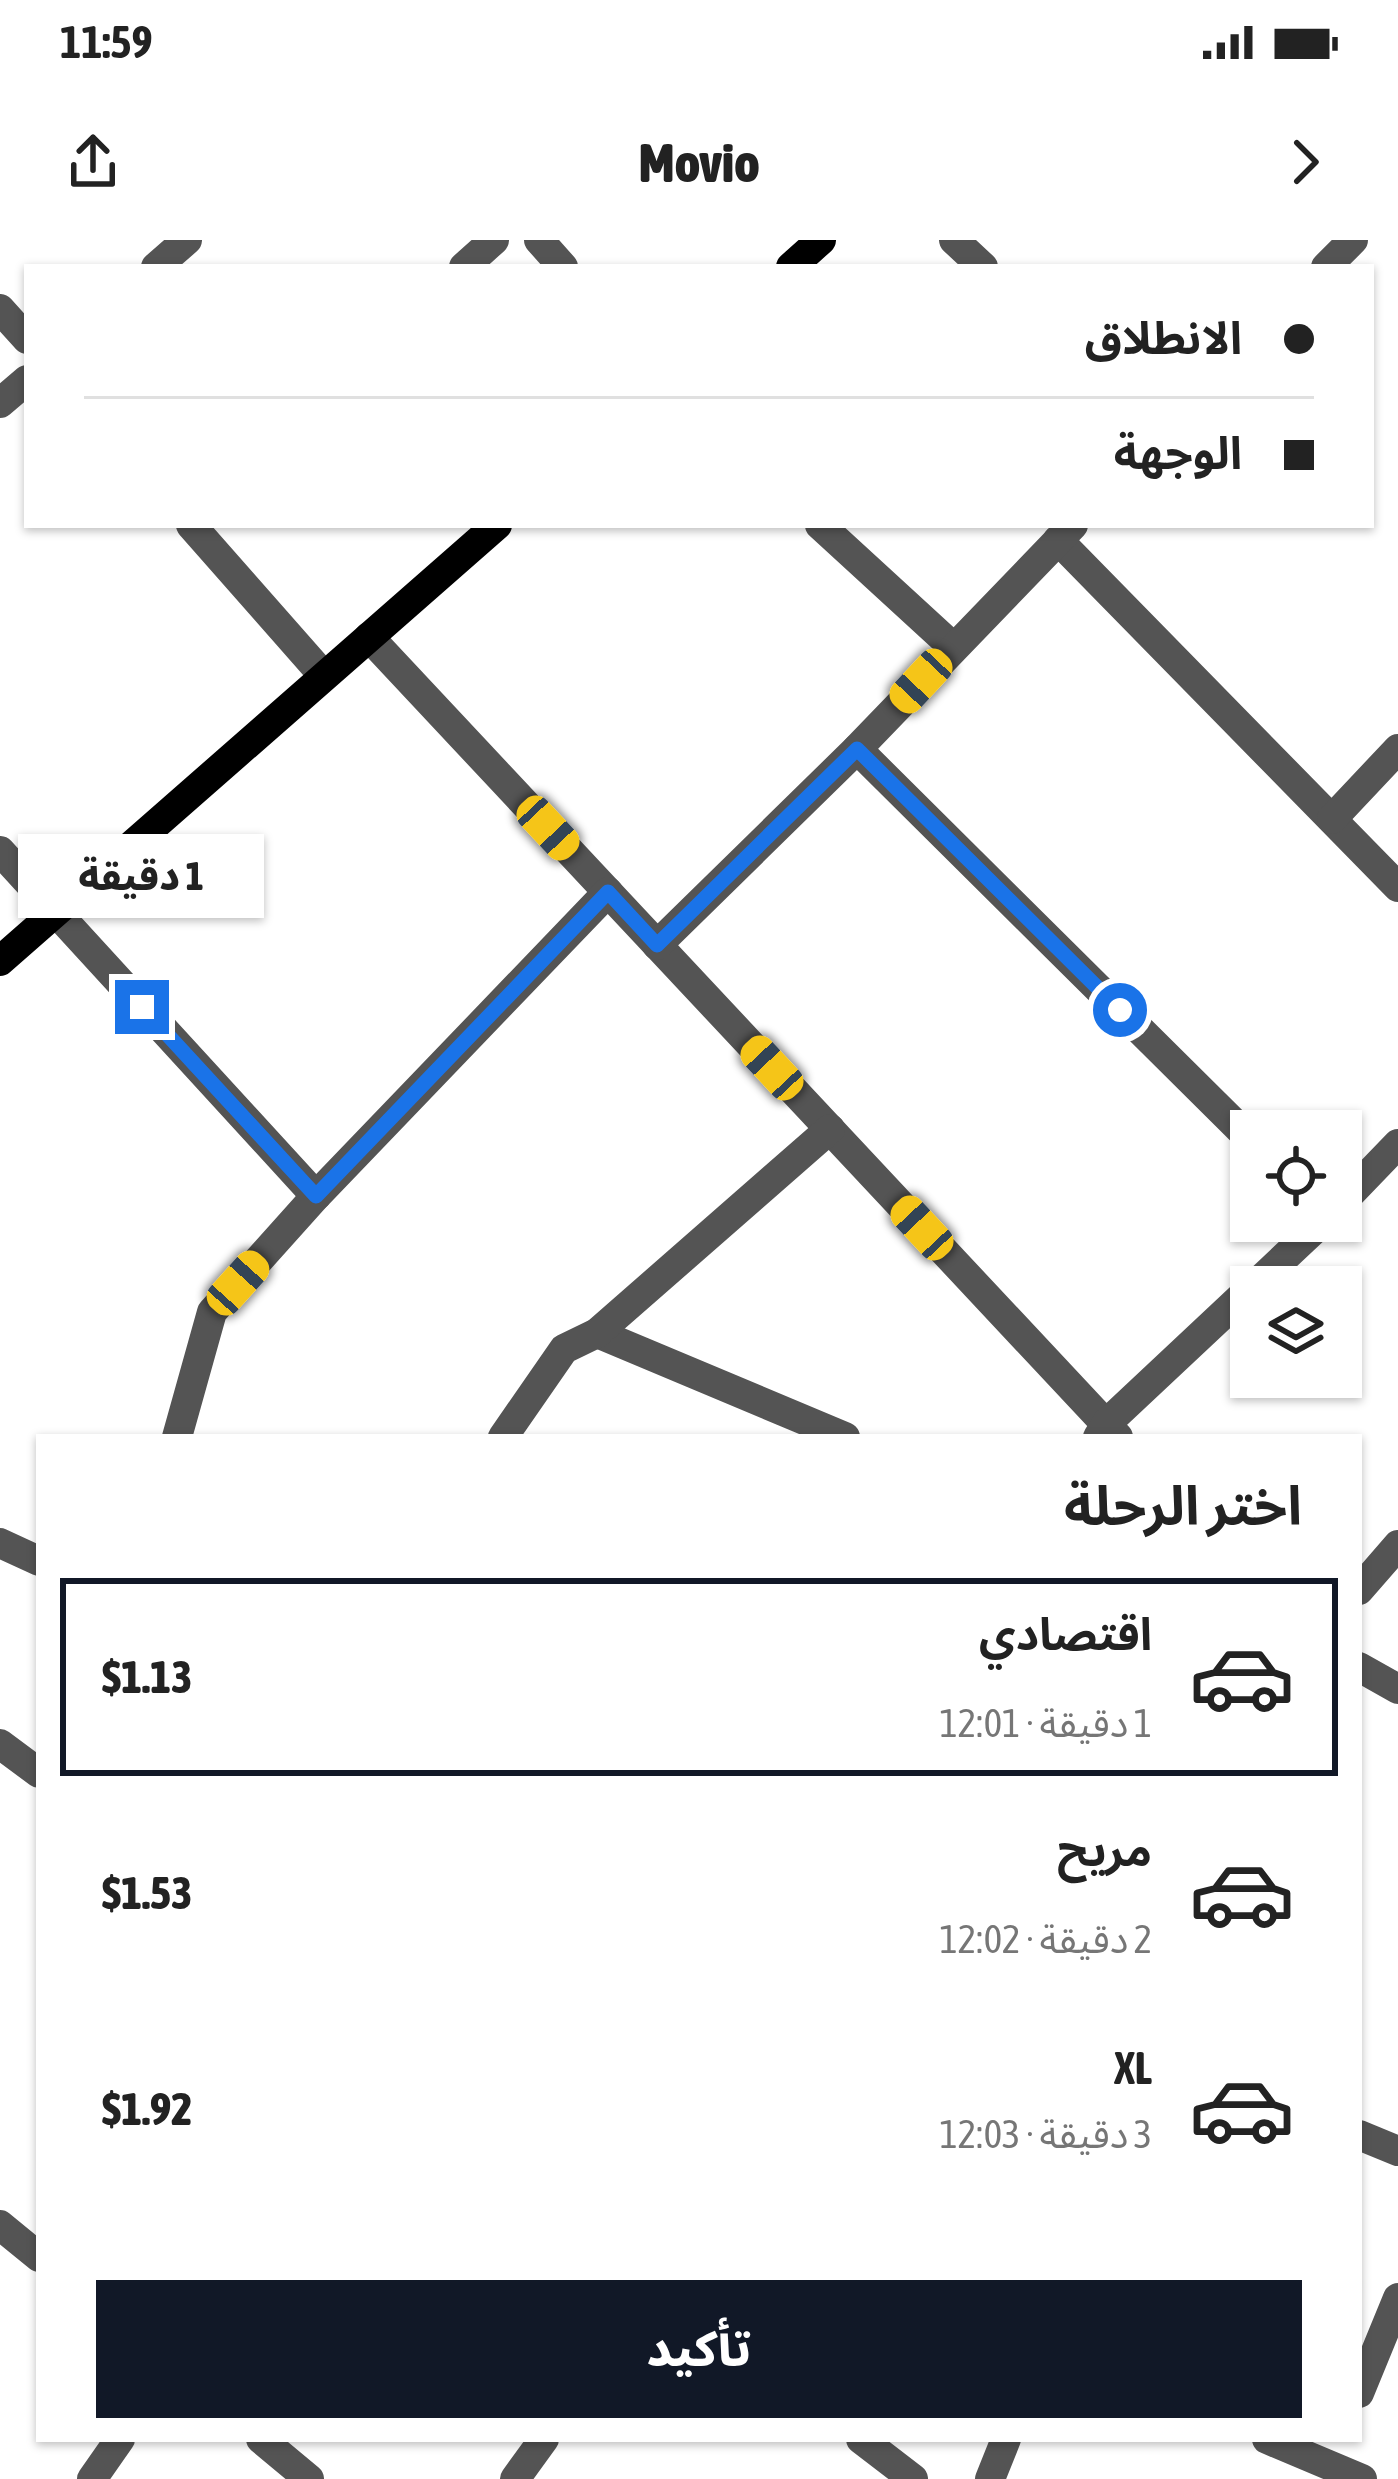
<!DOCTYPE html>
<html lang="ar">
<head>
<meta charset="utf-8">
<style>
	:root { --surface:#fff; --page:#f6f6f6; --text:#222; --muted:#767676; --line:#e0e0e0; --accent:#111827 }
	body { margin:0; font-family:"Asap Condensed","Noto Sans Arabic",sans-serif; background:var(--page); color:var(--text); direction:rtl; height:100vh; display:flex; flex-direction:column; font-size:45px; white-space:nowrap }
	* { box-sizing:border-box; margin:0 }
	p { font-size:39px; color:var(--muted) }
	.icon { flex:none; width:66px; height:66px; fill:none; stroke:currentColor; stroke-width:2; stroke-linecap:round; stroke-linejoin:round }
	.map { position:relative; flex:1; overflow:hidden; direction:ltr }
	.drawer { position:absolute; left:36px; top:1194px; width:1326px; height:1008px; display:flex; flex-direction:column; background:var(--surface); border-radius:0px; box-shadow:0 3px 9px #0004; direction:rtl }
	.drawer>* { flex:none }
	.guide { position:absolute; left:24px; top:24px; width:1350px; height:264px; border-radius:0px; box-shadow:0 3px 9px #0004; direction:rtl; display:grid; align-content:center; height:264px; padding:0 60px; background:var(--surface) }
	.controls { position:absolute; left:1230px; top:870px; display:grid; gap:24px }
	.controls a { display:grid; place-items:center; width:132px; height:132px; border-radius:0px; background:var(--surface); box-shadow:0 3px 9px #0004; font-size:60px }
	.end { position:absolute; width:54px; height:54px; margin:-27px; border:15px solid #1a73e8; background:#fff; box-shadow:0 0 0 6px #fff }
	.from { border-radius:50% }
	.bubble { position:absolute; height:84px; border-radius:0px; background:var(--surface); box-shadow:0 3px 9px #0004; font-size:39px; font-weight:800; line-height:84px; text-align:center; direction:rtl }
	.car { position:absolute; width:36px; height:72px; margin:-36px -18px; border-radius:15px; box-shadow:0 0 9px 3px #0007; background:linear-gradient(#f5c518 24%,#345 0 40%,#f5c518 0 76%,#345 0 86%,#f5c518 0) }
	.guide b { display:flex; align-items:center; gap:42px; height:114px; font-size:45px }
	.guide b+b { border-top:3px solid var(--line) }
	.guide i { width:30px; height:30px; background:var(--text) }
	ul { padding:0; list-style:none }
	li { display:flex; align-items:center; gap:36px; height:198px; margin:0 24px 18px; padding:0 36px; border:6px solid transparent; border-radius:0px }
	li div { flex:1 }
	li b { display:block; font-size:45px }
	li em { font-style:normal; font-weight:800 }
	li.selected { border-color:var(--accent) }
	li>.icon { width:108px; height:108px; stroke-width:1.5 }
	h2 { padding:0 60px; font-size:54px; line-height:144px }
	.primary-button { display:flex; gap:24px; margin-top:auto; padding:24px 60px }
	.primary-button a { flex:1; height:138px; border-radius:0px; background:var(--accent); color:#fff; font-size:48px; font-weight:800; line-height:138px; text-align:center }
	.status { display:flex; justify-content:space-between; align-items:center; height:84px; padding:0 60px; background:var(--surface); direction:ltr }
	.status svg { height:33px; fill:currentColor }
	header { display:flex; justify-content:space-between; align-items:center; height:156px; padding:0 60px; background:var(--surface); font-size:54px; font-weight:800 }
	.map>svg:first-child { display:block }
</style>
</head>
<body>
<div class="status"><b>11:59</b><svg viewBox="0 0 49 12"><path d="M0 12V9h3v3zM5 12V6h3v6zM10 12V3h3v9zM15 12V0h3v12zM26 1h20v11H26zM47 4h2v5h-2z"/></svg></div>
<header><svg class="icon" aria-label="forward" viewBox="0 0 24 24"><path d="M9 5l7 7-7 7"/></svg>Movio<svg class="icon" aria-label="share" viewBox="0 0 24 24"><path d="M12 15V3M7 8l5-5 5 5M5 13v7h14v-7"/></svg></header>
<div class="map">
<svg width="1398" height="2239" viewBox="0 0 1398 2239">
	<rect width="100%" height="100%" fill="#fff"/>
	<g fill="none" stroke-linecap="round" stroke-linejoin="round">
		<g stroke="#545454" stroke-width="30">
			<polyline points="539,0 563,27"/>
			<polyline points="954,0 983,27"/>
			<polyline points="156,27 187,0"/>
			<polyline points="464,27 494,0"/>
			<polyline points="1326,27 1353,0"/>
			<polyline points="0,69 27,99"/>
			<polyline points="0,163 27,140"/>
			<polyline points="191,285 324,436"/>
			<polyline points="820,285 953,407"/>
			<polyline points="1058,300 1398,647"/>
			<polyline points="369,397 1118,1197"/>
			<polyline points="857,509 1251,900"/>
			<polyline points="1332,579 1398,509"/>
			<polyline points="0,611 316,956"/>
			<polyline points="657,705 857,509 1073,285"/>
			<polyline points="1341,963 1398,904"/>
			<polyline points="1253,1047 1323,981"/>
			<polyline points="597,1093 845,1197"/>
			<polyline points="177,1197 212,1072 316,956 608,652"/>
			<polyline points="503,1197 564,1109 597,1093 830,889"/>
			<polyline points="1098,1197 1106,1184 1251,1048"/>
			<polyline points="0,1303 39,1321"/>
			<polyline points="1359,1350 1398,1305"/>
			<polyline points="1359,1427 1398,1449"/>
			<polyline points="0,1504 39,1533"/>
			<polyline points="1359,1895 1398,1911"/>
			<polyline points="0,1985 39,2017"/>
			<polyline points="1359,2153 1398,2058"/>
			<polyline points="261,2199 309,2239"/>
			<polyline points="861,2199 913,2239"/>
			<polyline points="1267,2199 1362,2239"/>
			<polyline points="92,2239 120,2199"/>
			<polyline points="515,2239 544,2199"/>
			<polyline points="990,2239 1006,2199"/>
		</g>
		<g stroke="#000" stroke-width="30">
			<polyline points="791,27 821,0"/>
			<polyline points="0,721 497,285"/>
		</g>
	</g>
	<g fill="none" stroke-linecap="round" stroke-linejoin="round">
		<polyline stroke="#1a73e8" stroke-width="15" points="142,767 316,956 608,652 657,705 857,509 1120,770"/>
	</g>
</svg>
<div class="controls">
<a><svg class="icon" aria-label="locate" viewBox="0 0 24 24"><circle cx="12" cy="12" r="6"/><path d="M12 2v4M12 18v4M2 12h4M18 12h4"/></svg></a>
<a><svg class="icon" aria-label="layers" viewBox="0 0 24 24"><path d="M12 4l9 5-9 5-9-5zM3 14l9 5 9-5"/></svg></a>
</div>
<i class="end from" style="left:1120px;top:770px"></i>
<i class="end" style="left:142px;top:767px"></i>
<div class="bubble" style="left:18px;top:594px;width:246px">1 دقيقة</div>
<i class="car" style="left:921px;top:441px;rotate:223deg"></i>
<i class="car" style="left:548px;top:588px;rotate:137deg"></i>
<i class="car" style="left:772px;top:828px;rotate:317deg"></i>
<i class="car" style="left:922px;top:988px;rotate:317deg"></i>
<i class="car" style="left:238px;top:1043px;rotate:42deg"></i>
<div class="guide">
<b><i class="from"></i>الانطلاق</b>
<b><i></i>الوجهة</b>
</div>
<section class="drawer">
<h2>اختر الرحلة</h2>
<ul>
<li class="selected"><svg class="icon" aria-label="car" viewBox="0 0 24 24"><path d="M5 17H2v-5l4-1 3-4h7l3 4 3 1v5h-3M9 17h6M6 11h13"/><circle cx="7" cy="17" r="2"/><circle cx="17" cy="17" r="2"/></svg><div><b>اقتصادي</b><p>1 دقيقة · 12:01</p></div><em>$1.13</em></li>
<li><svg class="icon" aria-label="car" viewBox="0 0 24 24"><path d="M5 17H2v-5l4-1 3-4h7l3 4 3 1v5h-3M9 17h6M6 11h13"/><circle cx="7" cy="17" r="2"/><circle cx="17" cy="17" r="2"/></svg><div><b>مريح</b><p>2 دقيقة · 12:02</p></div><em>$1.53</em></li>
<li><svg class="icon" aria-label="car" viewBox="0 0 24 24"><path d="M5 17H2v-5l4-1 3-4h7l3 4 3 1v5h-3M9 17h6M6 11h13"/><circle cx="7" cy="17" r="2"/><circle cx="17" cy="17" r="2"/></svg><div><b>XL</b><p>3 دقيقة · 12:03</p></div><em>$1.92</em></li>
</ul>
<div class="primary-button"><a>تأكيد</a></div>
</section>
</div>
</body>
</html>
